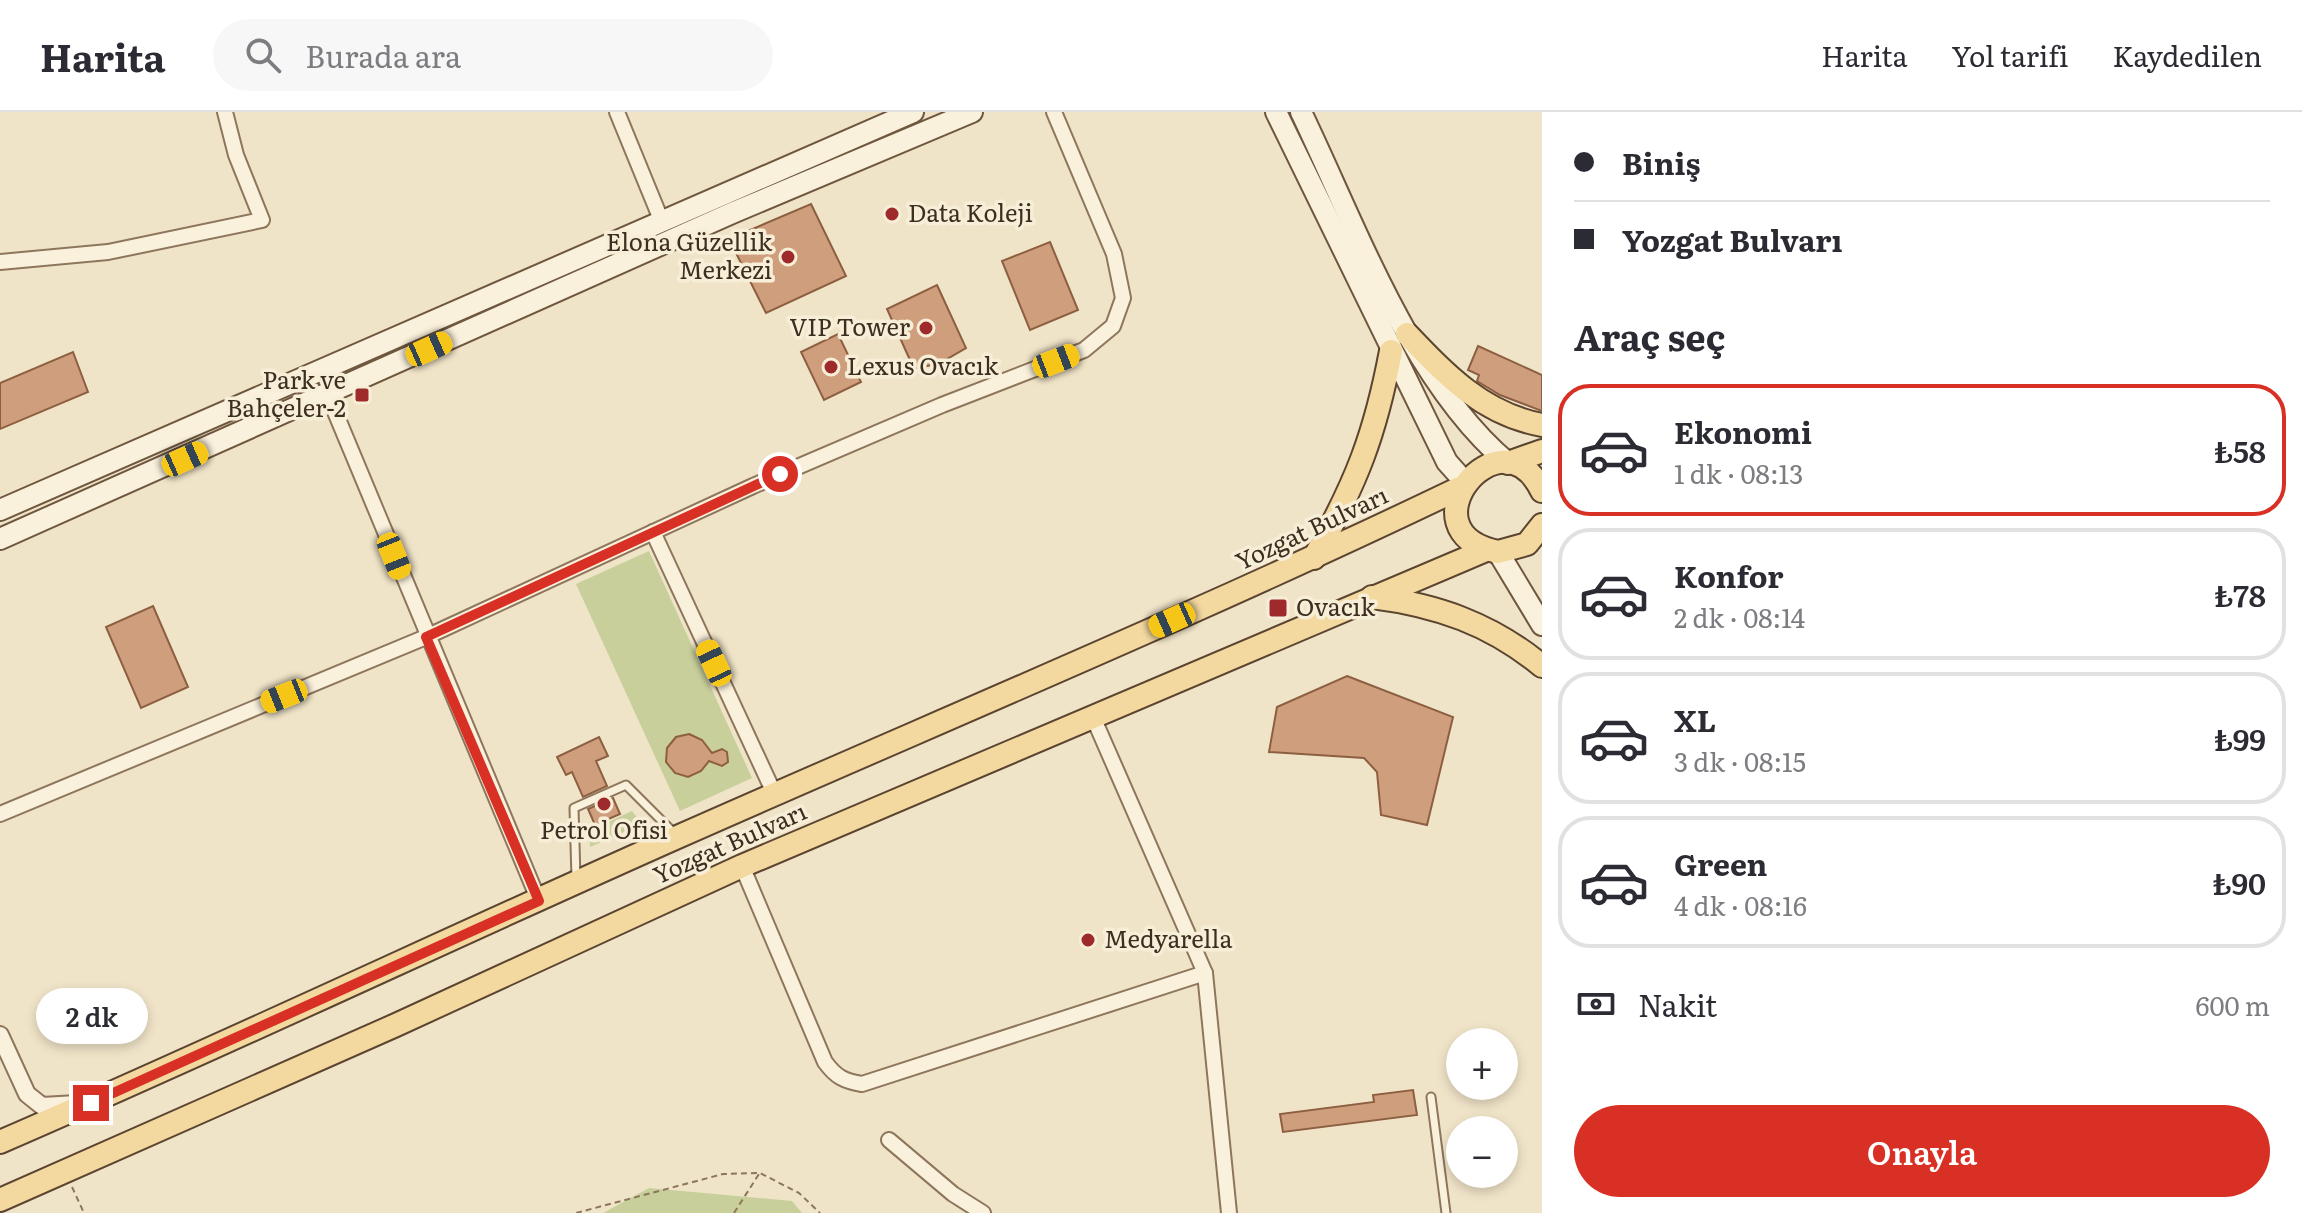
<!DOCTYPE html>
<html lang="tr">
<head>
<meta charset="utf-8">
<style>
	:root { --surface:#fff; --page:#f7f7f7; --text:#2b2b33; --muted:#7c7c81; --line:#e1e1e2; --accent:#d93025 }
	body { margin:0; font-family:Literata,serif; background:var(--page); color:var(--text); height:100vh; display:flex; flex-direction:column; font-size:30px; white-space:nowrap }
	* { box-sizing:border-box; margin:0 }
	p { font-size:26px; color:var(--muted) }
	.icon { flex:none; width:44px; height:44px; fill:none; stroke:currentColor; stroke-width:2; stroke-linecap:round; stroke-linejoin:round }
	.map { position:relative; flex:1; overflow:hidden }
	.sheet { display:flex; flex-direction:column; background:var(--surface); width:760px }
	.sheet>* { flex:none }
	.banner { display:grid; align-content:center; height:176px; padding:0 32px; background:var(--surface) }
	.controls { position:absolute; left:1446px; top:916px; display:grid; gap:16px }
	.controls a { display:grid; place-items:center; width:72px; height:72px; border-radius:50%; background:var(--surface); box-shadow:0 4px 12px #0003; font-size:40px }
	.end { position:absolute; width:36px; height:36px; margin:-18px; border:10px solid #d93025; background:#fff; box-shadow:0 0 0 4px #fff }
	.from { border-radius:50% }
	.bubble { position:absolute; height:56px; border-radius:28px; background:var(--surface); box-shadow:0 4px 12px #0003; font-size:26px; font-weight:600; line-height:56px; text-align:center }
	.car { position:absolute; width:24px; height:48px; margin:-24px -12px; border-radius:10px; box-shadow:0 0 6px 2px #0007; background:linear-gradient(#f5c518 24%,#345 0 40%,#f5c518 0 76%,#345 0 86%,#f5c518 0) }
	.banner b { display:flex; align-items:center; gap:28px; height:76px; font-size:30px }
	.banner b+b { border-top:2px solid var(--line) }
	.banner i { width:20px; height:20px; background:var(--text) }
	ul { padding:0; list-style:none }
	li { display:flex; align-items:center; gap:24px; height:132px; margin:0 16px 12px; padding:0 16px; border:4px solid var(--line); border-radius:32px }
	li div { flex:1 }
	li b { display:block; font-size:30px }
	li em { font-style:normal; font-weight:600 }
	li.on { border-color:var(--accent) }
	li>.icon { width:72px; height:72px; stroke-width:1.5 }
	h2 { padding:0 32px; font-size:36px; line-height:96px }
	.pay { display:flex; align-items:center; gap:20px; height:88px; padding:0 32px; font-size:30px }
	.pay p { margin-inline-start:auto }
	.action { display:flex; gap:16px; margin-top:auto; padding:16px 32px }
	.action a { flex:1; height:92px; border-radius:48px; background:var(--accent); color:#fff; font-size:32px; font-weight:600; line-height:92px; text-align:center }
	header { display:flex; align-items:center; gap:48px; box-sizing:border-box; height:112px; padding:0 40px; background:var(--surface); border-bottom:2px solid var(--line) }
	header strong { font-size:38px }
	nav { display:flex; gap:44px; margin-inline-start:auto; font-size:28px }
	.search { width:560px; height:72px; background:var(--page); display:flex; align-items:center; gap:20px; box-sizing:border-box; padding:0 28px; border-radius:44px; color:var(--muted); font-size:30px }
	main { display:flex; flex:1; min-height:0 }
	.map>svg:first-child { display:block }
</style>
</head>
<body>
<header>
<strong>Harita</strong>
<div class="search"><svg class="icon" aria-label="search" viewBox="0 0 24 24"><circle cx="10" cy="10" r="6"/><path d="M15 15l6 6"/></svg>Burada ara</div>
<nav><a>Harita</a><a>Yol tarifi</a><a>Kaydedilen</a></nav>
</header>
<main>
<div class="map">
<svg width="1542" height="1101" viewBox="0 0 1542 1101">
	<rect width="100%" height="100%" fill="#f0e4c8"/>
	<g fill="#c9cf9b">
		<polygon points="649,439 752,666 680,699 576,472"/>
		<polygon points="632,699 642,712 590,735 589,719"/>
		<polygon points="649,1076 792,1089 802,1101 603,1101"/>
	</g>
	<g fill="#cf9f7d" stroke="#8d5f41" stroke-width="2">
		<polygon points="811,92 846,164 766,201 729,127"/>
		<polygon points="1050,130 1078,198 1030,218 1002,149"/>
		<polygon points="937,173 966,236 940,251 914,257 887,197"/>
		<polygon points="838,222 861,270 824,288 801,240"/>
		<polygon points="1478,234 1542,263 1542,299 1500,283 1477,269 1479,263 1468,258"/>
		<polygon points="73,240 88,280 0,317 0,271"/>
		<polygon points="153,494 188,575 141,596 106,515"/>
		<polygon points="1347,564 1453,605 1427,713 1381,703 1377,660 1364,646 1269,640 1277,595"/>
		<polygon points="689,622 702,628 712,641 722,637 727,640 728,650 722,654 709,649 701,659 688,665 675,661 666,650 667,636 676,625"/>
		<polygon points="599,625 608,644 596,649 607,674 583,685 572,660 566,663 557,645"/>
		<polygon points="613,686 620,702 595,713 588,697"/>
		<polygon points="1413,978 1417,1003 1283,1020 1280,1002 1374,990 1373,983"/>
	</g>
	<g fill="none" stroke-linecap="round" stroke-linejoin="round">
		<g stroke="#8d765c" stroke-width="11">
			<g id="service">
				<polyline points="576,767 574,696 626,673 674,721"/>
				<polyline points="1431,985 1446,1101"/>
			</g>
		</g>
		<g stroke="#8d765c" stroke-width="18">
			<g id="minor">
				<polyline points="617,0 662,110"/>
				<polyline points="0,150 108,140 262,108 236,43 225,0"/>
				<polyline points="328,283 539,789"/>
				<polyline points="653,420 775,683"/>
				<polyline points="1093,605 1205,861 1229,1101"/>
				<polyline points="0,702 426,525 753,374 942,293 1084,238 1113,214 1123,186 1114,142 1054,0"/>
				<path d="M742,754L825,950C836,965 844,969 862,972L1205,861"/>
				<polyline points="889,1028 953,1082 983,1101"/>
			</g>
		</g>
		<g stroke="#8d765c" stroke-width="20">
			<polyline id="tertiary" points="0,923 27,982 42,994 77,992"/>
		</g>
		<g stroke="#6f573f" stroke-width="24">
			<g id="secondary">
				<polyline points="1276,0 1447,350 1464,369"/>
				<path d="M1301,0C1355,112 1411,270 1508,351"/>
				<polyline points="0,398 913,0"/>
				<polyline points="0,427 732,101 972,0"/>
				<polyline points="1498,440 1542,513"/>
			</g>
		</g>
		<g stroke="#5b4430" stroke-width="26">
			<g id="primary">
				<path d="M1407,222C1446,263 1483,302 1542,313"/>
				<polyline points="1508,351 1542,339"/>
				<path d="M1542,379C1501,294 1399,420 1498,440L1527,432L1542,413"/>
				<path d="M1314,446C1356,371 1375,324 1391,239"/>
				<path d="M1372,485C1437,493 1491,512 1542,554"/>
				<path d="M0,1030C229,931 454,824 682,723C942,608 1204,499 1460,376"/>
				<polyline points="0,1088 396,913 742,754 1486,438"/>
			</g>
		</g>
		<g stroke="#8d765c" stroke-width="2" stroke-dasharray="6 4" stroke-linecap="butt">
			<polyline points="72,1075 84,1101"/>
			<polyline points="576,1101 723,1062 760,1061 799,1081 820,1101"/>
			<polyline points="734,1101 759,1062"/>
		</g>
		<use href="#service" stroke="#faf1dc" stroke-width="7"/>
		<use href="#minor" stroke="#faf1dc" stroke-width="14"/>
		<use href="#tertiary" stroke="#faf1dc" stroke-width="16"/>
		<use href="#secondary" stroke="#faf1dc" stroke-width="20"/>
		<use href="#primary" stroke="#f3d9a0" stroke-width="22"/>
	</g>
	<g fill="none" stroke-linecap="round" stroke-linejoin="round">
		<polyline stroke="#d93025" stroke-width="10" points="91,991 539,789 426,525 780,362"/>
	</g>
	<g fill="#9e2a2b" stroke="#f7eed8" stroke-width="3">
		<circle cx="892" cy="102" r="8"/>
		<circle cx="788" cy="145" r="8"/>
		<circle cx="926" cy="216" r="8"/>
		<circle cx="831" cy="255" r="8"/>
		<rect x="354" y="275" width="16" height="16" rx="4"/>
		<rect x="1268" y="486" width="20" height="20" rx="4"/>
		<circle cx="604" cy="692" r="8"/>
		<circle cx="1088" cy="828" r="8"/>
	</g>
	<g text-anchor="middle" stroke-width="7" stroke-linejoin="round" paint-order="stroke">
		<g font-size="24" fill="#3d2e20" stroke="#f7eed8" text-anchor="start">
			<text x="908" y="110">Data Koleji</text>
			<text x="772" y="139" text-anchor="end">Elona Güzellik<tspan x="772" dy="28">Merkezi</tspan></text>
			<text x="910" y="224" text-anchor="end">VIP Tower</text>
			<text x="847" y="263">Lexus Ovacık</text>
			<text x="346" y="277" text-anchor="end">Park ve<tspan x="346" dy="28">Bahçeler-2</tspan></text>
			<text x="1296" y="504">Ovacık</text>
			<text x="604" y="727" text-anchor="middle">Petrol Ofisi</text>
			<text x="1104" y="836">Medyarella</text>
		</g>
		<g font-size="24" fill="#3d2e20" stroke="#f7eed8">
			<text transform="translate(1312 417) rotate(-25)" y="8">Yozgat Bulvarı</text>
			<text transform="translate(730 732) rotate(-24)" y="8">Yozgat Bulvarı</text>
		</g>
	</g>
</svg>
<div class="controls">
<a>+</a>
<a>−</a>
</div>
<i class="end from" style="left:780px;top:362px"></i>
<i class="end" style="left:91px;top:991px"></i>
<div class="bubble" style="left:36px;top:876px;width:112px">2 dk</div>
<i class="car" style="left:429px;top:237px;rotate:66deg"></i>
<i class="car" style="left:1056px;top:249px;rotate:69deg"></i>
<i class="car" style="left:185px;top:347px;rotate:66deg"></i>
<i class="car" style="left:394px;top:444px;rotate:158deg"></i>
<i class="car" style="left:1172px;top:508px;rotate:246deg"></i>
<i class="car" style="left:714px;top:551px;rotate:335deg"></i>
<i class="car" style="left:284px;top:584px;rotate:248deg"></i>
</div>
<section class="sheet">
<div class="banner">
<b><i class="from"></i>Biniş</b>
<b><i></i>Yozgat Bulvarı</b>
</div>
<h2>Araç seç</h2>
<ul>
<li class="on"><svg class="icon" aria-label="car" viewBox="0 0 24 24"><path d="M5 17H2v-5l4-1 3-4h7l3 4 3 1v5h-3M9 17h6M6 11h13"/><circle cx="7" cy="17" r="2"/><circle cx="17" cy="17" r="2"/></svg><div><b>Ekonomi</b><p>1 dk · 08:13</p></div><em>₺58</em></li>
<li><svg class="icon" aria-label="car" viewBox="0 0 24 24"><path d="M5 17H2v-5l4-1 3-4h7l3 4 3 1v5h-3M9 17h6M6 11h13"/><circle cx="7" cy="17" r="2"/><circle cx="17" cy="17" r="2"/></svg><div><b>Konfor</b><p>2 dk · 08:14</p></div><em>₺78</em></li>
<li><svg class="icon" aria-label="car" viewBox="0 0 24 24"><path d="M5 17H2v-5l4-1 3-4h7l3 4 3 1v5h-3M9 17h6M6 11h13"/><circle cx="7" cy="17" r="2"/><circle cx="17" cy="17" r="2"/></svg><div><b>XL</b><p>3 dk · 08:15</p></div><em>₺99</em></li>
<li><svg class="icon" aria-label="car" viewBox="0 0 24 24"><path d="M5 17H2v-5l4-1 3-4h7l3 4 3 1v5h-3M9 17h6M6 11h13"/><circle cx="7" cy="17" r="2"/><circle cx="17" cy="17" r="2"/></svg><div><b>Green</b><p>4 dk · 08:16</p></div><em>₺90</em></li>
</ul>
<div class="pay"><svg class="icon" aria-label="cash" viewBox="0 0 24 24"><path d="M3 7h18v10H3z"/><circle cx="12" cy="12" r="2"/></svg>Nakit<p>600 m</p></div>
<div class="action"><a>Onayla</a></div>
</section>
</main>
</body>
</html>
